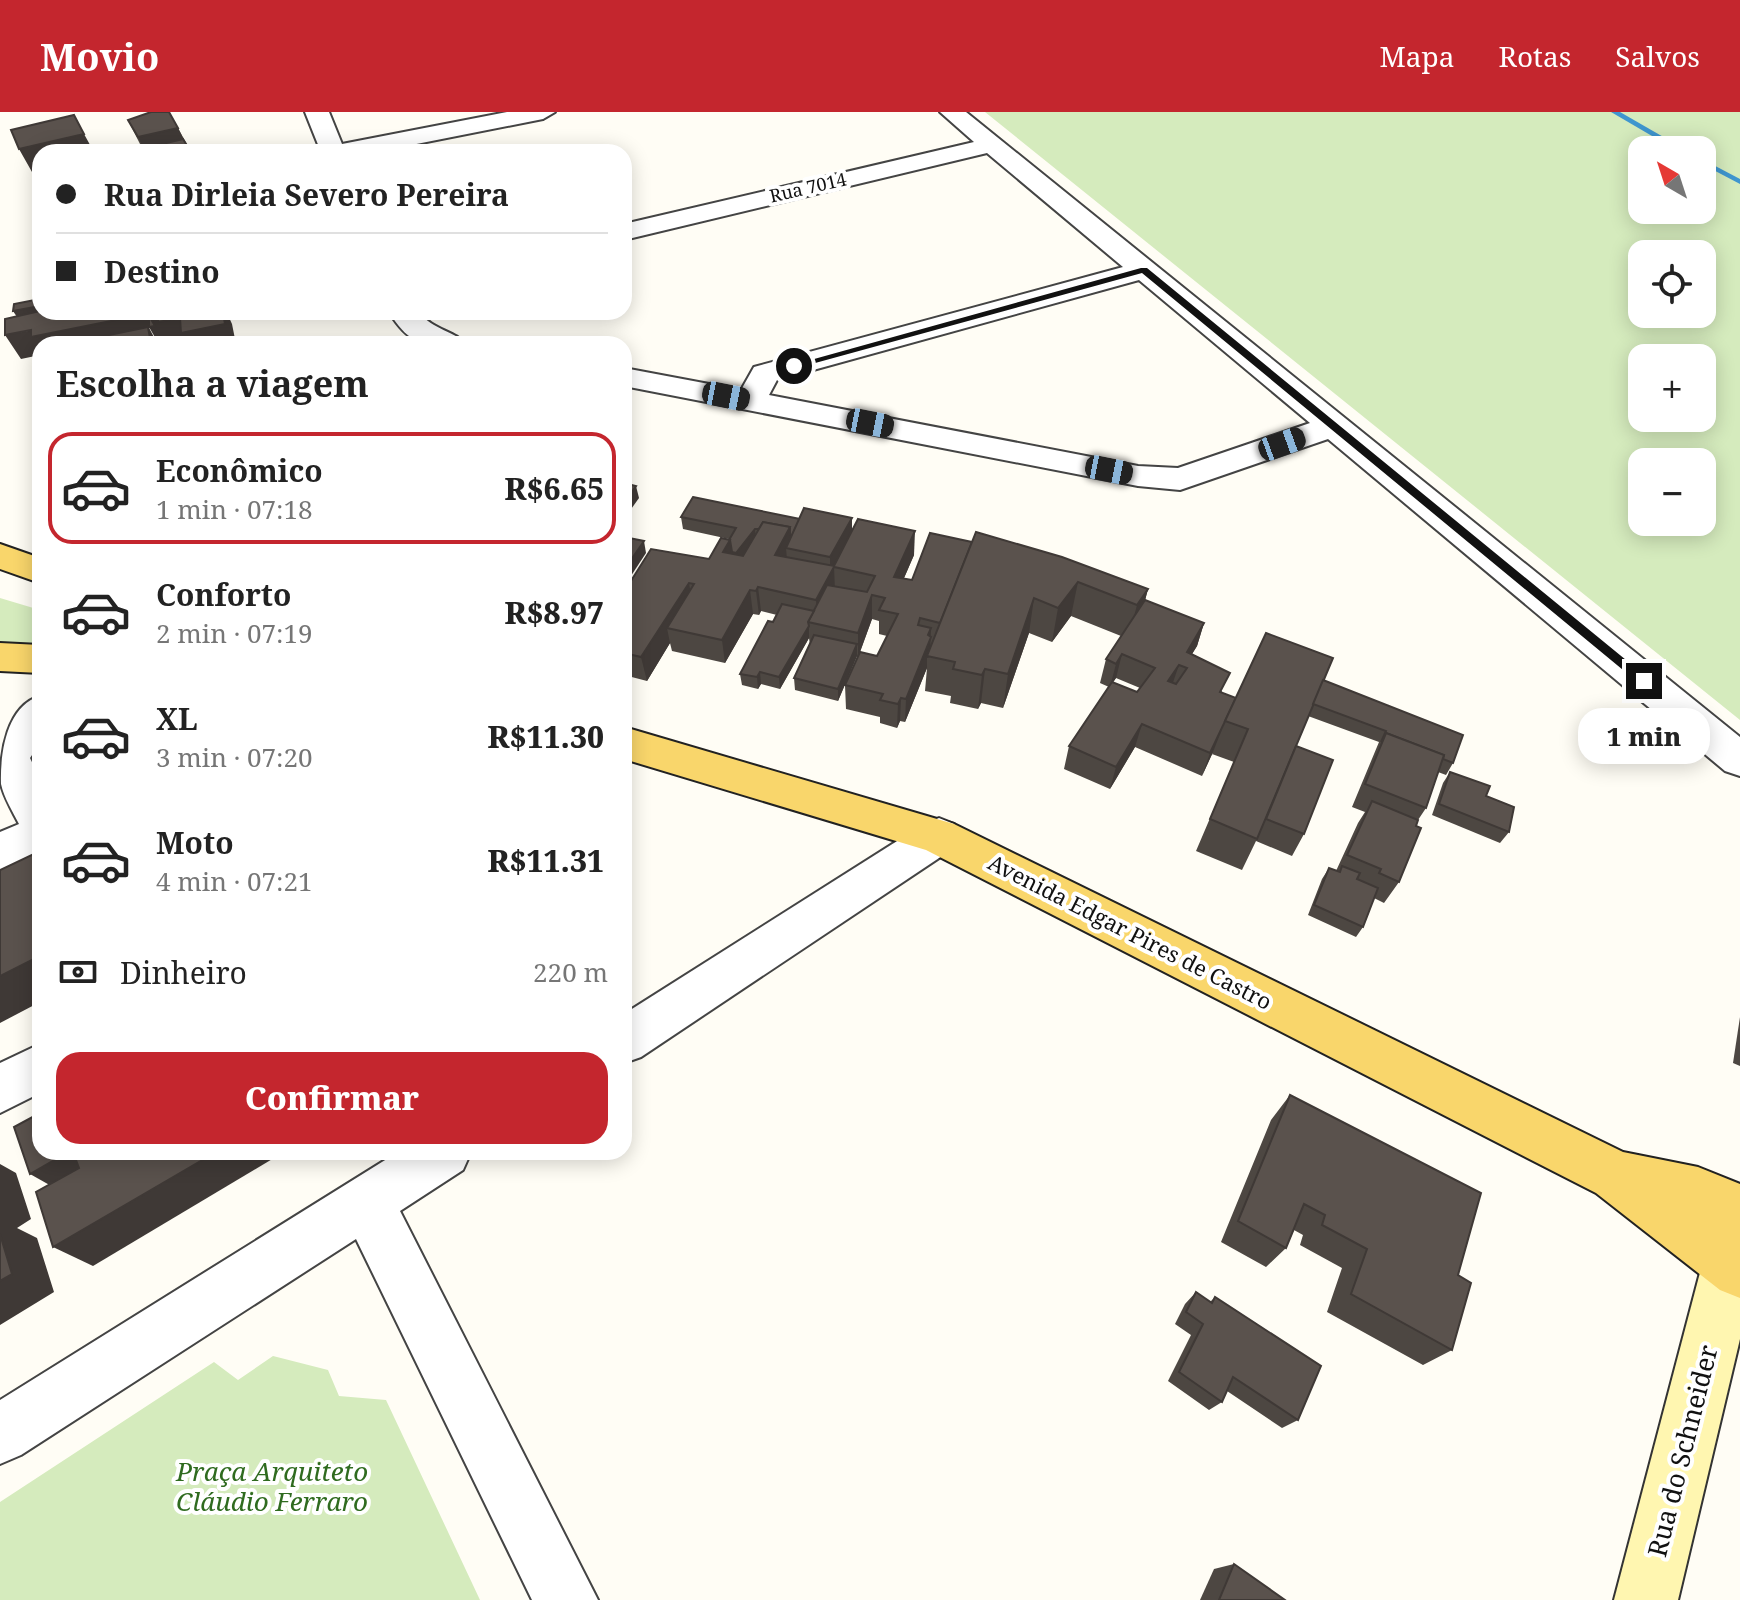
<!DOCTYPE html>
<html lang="pt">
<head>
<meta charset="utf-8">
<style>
	:root { --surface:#fff; --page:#f2f2f2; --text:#222; --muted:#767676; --line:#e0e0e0; --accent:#c4262e }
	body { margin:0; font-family:"Noto Serif",serif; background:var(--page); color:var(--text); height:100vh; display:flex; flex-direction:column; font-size:30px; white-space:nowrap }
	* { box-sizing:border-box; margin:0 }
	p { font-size:26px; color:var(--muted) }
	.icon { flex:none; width:44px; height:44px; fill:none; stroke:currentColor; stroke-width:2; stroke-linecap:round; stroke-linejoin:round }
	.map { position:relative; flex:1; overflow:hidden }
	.panel { position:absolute; left:32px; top:224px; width:600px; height:824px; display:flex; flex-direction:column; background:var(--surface); border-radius:24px; box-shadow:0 4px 20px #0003 }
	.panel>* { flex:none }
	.guide { position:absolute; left:32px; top:32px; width:600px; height:176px; border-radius:24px; box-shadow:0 4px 20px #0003; display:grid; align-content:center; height:176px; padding:0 24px; background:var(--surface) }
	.needle { width:52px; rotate:321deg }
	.fabs { position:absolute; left:1628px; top:24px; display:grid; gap:16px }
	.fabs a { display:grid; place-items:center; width:88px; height:88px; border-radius:16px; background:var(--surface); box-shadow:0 4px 20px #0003; font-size:40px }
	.end { position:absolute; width:36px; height:36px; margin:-18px; border:10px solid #111; background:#fff; box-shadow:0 0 0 4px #fff }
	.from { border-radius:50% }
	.bubble { position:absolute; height:56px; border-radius:24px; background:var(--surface); box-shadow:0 4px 20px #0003; font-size:26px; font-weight:800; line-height:56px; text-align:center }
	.car { position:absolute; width:24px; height:48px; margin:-24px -12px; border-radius:10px; box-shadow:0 0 6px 2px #0007; background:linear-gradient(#222 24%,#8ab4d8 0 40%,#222 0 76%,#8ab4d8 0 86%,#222 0) }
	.guide b { display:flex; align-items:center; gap:28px; height:76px; font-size:30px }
	.guide b+b { border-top:2px solid var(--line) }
	.guide i { width:20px; height:20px; background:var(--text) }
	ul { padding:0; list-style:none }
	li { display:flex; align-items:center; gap:24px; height:112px; margin:0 16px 12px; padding:0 8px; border:4px solid transparent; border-radius:24px }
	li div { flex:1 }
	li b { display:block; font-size:30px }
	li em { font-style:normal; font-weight:800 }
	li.current { border-color:var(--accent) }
	li>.icon { width:72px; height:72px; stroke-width:1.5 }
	h2 { padding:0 24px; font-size:36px; line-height:96px }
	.pay { display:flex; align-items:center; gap:20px; height:88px; padding:0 24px; font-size:30px }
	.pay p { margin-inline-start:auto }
	.button { display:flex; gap:16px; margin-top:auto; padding:16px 24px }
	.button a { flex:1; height:92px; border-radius:24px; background:var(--accent); color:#fff; font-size:32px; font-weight:800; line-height:92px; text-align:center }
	header { display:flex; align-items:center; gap:48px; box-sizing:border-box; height:112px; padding:0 40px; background:var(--accent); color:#fff }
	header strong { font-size:38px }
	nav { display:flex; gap:44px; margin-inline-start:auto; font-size:28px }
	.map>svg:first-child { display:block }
</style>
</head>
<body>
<header>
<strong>Movio</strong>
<nav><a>Mapa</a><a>Rotas</a><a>Salvos</a></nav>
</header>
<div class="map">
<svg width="1740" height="1488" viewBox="0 0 1740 1488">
	<rect width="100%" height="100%" fill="#fffdf5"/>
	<g fill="#d5ebbd" fill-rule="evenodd">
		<path d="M985,0H1740V608ZM1642,38H1702V98H1642ZM1642,142H1702V202H1642ZM1642,246H1702V306H1642ZM1642,350H1702V410H1642Z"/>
		<polygon points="0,486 40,498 40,534 0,531"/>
		<polygon points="273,1244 328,1258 339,1284 386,1288 480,1488 0,1488 0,1390 214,1250 238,1268"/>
	</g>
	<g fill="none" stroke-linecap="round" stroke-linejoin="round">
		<g fill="#3f96cf" fill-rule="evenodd">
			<polygon points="1611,0 1620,0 1686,38 1676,38"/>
			<polygon points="1702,47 1740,67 1740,72 1702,52"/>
		</g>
		<g stroke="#444" stroke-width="4">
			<g id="street">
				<polygon points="305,0 329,0 342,32 507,0 555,0 543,7 376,40 321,40"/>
				<path d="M940,0H966L1740,625V664L1725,659L1328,327L1180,378L1138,374L624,274V256L741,278L754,255L1123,155L987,41L624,128V112L974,30ZM1139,168L1310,311L1178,356L1138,354L769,283L777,268Z"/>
				<path d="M389,200H419C432,218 456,219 465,232C425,232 412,237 389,200Z"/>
				<path d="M40,584V631L30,646L40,667V741L0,758V720L19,712C13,700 4,686 1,672C0,640 7,594 40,584Z"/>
				<polygon points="939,706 954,712 961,724 954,736 641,945 624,951 624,902 924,712"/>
				<polygon points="40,932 40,981 0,1001 0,951"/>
				<polygon points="398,1040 471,1040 463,1058 400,1099 598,1488 532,1488 356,1127 21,1343 0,1352 0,1288"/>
			</g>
		</g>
		<g stroke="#333" stroke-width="4">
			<polygon id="secondary" points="1730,1125 1740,1125 1740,1227 1678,1488 1614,1488 1702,1153 1710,1133"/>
		</g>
		<g stroke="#222" stroke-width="4">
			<g id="primary">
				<polygon points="0,432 40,446 40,471 0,457"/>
				<polygon points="0,531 40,533 40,561 0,559"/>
				<polygon points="624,615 954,712 1623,1040 1698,1055 1740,1072 1740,1186 1720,1178 1596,1081 926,738 624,647"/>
			</g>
		</g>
		<use href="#street" fill="#fff" fill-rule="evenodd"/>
		<use href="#secondary" fill="#fff6b0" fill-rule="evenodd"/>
		<use href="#primary" fill="#f9d66b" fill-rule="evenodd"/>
	</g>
	<g fill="#4d4742" fill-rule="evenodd">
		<polygon points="128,8 178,16 191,40 144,40"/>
		<path d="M681,405L852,419L914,443L904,466L912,468L930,421L1148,477L1145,488L1204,511L1197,534L1192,542L1223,581L1236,586L1323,568L1453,651L1446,663L1438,660L1426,696L1418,708L1399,770L1384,791L1374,786L1363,815L1356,825L1308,803L1322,767L1329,756L1336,759L1358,711L1365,700L1352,695L1379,630L1308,604L1296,634L1304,722L1292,744L1256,729L1242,758L1196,739L1234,650L1212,642L1213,640L1202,664L1135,635L1110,677L1064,657L1069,634L1109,575L1100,571L1106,547L1121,524L1071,504L1052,530L1029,521L1003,596L981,591L978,597L950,591L951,584L925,579L927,556L905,610L900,609L897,616L880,611V605L846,597L845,573L858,545L857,544L838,589L795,578L794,566L810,533L809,526L780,577L761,572L758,577L742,573L740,562L777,503L761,499L759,503L753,502L725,551L672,539L670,531L647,569L624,563V480L709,447L729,427L683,417ZM872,507L879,509V522L887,524L877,544L859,543ZM1116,566L1140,576L1137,580L1113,570Z"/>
		<polygon points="1450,660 1486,684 1509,720 1500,731 1432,703 1443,671"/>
		<polygon points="1740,905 1740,954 1733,951"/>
		<polygon points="1290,983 1458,1163 1452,1238 1423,1253 1327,1200 1342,1156 1300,1133 1303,1123 1294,1118 1286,1136 1266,1155 1221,1130 1271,1008"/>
		<polygon points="1196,1180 1210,1190 1215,1185 1298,1308 1282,1316 1227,1279 1222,1290 1209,1298 1168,1269 1191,1223 1175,1212 1185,1192"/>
		<polygon points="1234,1452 1285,1488 1200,1488 1214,1457"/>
	</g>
	<g fill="#3f3936">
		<polygon points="178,16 189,38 145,40 138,25"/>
		<polygon points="84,22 94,40 40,40 40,58 32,60 19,37"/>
		<polygon points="40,194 40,200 21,211 13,199"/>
		<polygon points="136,200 146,200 148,204 149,216 155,227 156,232 40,232 40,243 21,247 5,223"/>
		<polygon points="208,200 230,200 227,201 232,212 236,232 164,231 161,226 156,227 149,215 151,207"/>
		<polygon points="636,374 639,386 624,407 624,391"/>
		<polygon points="852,406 852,430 834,455 835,479 817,500 816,488 830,461 830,445"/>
		<polygon points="790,415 791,437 786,436 787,448 775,443"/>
		<polygon points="755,417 756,429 738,453 736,441"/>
		<polygon points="915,419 914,443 894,489 894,465"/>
		<polygon points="730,428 733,452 723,440"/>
		<polygon points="644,429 646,441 625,473 624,458"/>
		<polygon points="1078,470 1071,504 1052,530 1058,496"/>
		<polygon points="689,471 693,495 667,516 670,531 647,569 641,545"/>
		<polygon points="758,475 761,499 759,503 756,479"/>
		<polygon points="1148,477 1139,512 1128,528 1137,493"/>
		<polygon points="750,478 753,502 725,551 722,528"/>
		<polygon points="872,483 872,507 858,545 858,521"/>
		<polygon points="1034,486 1029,521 1003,596 1008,562"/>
		<polygon points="1204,511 1197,534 1184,555 1187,540"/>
		<polygon points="809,514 809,526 780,577 779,565"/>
		<polygon points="931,516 930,545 927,546 927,556 905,610 906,587"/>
		<polygon points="857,532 857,544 838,589 838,577"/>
		<polygon points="1122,542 1116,566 1110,575 1116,552"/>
		<polygon points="1179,553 1171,576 1168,569"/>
		<polygon points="985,557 981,591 978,597 982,563"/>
		<polygon points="760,560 761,572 758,577 757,565"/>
		<polygon points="901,586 900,609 897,616 898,592"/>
		<polygon points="1142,612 1135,635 1110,677 1116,655"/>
		<polygon points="1222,617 1213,640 1202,664 1210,641"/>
		<polygon points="40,844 40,890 0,911 0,864"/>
		<polygon points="68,1040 76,1040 109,1060 69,1084 30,1062"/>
		<polygon points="216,1040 284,1040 93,1154 53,1135"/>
		<polygon points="0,1052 16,1061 31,1107 17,1116 37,1126 54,1180 0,1213"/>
	</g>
	<g fill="#5a524d" stroke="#3f3936" stroke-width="2" fill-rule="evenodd">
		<polygon points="151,0 169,0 178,16 138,25 128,8"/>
		<polygon points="74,3 84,22 19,37 11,18"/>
		<polygon points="183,27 191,40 162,40 158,33"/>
		<polygon points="40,187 40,194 13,199 14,192"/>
		<polygon points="40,199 136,200 136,204 31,225 31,218 5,223 5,207"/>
		<polygon points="158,200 223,200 225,212 181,221 180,206 158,210 158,206 151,207 151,201"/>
		<polygon points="149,207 151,207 155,214 149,215"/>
		<polygon points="148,215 150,226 142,229 127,232 70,232 70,231"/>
		<polygon points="231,224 232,232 199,232 199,230"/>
		<polygon points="142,229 143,232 128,232"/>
		<polygon points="38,241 40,241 40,257 38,258"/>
		<polygon points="624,371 636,374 624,391"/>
		<polygon points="693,385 800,407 792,424 790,423 790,415 763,410 759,417 755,417 736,441 732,440 730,428 729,428 736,416 681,405"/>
		<polygon points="804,396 852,406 830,445 786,436"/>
		<polygon points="858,407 915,419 894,465 912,468 930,421 972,430 940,511 920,506 918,513 931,516 928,523 931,525 906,587 901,586 898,592 880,588 883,582 845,573 860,540 877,544 898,502 879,498 885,486 872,483 858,521 808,510 827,473 867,480 875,464 834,455 816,488 758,475 756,479 750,478 722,528 667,516 694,472 689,471 641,545 624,541 624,480 651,437 709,447 721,426 730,428 723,440 743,444 763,410 790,415 775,443 834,454"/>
		<polygon points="976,420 1062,445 1148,477 1137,493 1078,470 1058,496 1034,486 1008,562 985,557 982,563 953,557 955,550 927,544"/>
		<polygon points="624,425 644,429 624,458"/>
		<path d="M1145,488L1204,511L1187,540L1230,561L1220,580L1236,586L1210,641L1142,612L1116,655L1069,634L1112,570L1137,580L1155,556L1122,542L1116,552L1106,547ZM1179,553L1187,556L1176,572L1168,569Z"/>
		<polygon points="782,492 814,499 808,510 809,514 779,565 760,560 757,565 740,562 768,509 773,510"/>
		<polygon points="1266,521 1333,546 1257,727 1210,707 1248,617 1225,609"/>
		<polygon points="814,523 857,532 838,577 794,566"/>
		<polygon points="1323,568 1463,623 1453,651 1443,647 1444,643 1386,621 1381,630 1386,619 1313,592"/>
		<polygon points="1386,621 1444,643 1426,696 1365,672"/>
		<polygon points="1296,634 1333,648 1304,722 1266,707"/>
		<polygon points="1450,660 1490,674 1486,684 1514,695 1509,720 1439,692"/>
		<polygon points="1372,689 1418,708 1416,714 1421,716 1399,770 1379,761 1381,757 1347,743"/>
		<polygon points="40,739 40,781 38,782 40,787 40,844 0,864 0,758"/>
		<polygon points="1342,754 1360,761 1357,767 1378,776 1363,815 1314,793 1329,756 1340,760"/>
		<polygon points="1290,983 1481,1081 1458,1163 1471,1171 1452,1238 1351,1182 1367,1137 1322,1113 1325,1103 1304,1092 1286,1136 1238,1109"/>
		<polygon points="40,1001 40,1040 68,1040 30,1062 14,1015"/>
		<polygon points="73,1040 216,1040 53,1135 36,1080 79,1056"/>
		<polygon points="0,1122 12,1162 0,1169"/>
		<polygon points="1196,1180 1212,1191 1215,1185 1321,1254 1298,1308 1233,1265 1222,1290 1179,1260 1203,1212 1186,1200"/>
		<polygon points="1234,1452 1285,1488 1219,1488"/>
	</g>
	<polygon fill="#111" points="1141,156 1147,156 1648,566 1648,572 1640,572 1142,161 797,256 789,254"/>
	<g text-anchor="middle" stroke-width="8" stroke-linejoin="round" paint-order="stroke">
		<g font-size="18" fill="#111" stroke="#fff">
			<text transform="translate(808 76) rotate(-13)" y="6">Rua 7014</text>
		</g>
		<g font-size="22" fill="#111" stroke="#fff">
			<text transform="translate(1130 820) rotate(27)" y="8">Avenida Edgar Pires de Castro</text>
		</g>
		<g font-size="26" fill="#111" stroke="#fff">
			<text transform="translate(1683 1339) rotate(-76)" y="9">Rua do Schneider</text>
		</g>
		<g font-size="26" font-style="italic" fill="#2f6b1f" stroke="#fff">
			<text x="272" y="1369">Praça Arquiteto<tspan x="272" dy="30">Cláudio Ferraro</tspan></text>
		</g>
	</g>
</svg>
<div class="fabs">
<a><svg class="needle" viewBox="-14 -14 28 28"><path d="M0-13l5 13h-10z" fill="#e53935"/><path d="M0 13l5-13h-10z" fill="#767676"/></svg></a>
<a><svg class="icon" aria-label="locate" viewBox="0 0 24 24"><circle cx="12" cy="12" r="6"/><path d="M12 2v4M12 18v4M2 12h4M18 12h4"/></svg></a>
<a>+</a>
<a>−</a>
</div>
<i class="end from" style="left:794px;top:254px"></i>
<i class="end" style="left:1644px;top:569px"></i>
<div class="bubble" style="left:1578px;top:596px;width:132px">1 min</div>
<i class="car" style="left:726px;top:284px;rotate:101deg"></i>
<i class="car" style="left:870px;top:311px;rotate:101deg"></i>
<i class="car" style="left:1282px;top:332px;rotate:70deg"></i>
<i class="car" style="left:1109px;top:358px;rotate:101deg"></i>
<div class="guide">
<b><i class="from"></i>Rua Dirleia Severo Pereira</b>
<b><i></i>Destino</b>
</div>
<section class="panel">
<h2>Escolha a viagem</h2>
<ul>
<li class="current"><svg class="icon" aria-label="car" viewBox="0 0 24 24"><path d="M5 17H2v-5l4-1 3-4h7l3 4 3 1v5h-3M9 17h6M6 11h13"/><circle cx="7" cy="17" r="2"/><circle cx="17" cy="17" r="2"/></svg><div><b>Econômico</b><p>1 min · 07:18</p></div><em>R$6.65</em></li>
<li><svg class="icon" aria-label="car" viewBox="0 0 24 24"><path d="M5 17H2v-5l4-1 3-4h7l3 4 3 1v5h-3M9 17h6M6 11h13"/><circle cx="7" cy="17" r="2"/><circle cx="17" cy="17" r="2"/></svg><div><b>Conforto</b><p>2 min · 07:19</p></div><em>R$8.97</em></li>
<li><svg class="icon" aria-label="car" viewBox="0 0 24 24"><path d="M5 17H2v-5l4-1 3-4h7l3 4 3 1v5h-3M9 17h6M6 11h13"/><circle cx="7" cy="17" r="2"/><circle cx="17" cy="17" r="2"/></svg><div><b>XL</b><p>3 min · 07:20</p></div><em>R$11.30</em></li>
<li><svg class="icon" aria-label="car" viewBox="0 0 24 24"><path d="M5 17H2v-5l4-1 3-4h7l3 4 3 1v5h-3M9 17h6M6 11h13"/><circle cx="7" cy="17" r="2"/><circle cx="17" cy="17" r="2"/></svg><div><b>Moto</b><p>4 min · 07:21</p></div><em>R$11.31</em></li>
</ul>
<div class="pay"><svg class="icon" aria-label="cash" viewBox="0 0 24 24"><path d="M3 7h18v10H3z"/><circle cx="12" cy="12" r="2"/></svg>Dinheiro<p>220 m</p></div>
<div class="button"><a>Confirmar</a></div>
</section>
</div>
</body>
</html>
